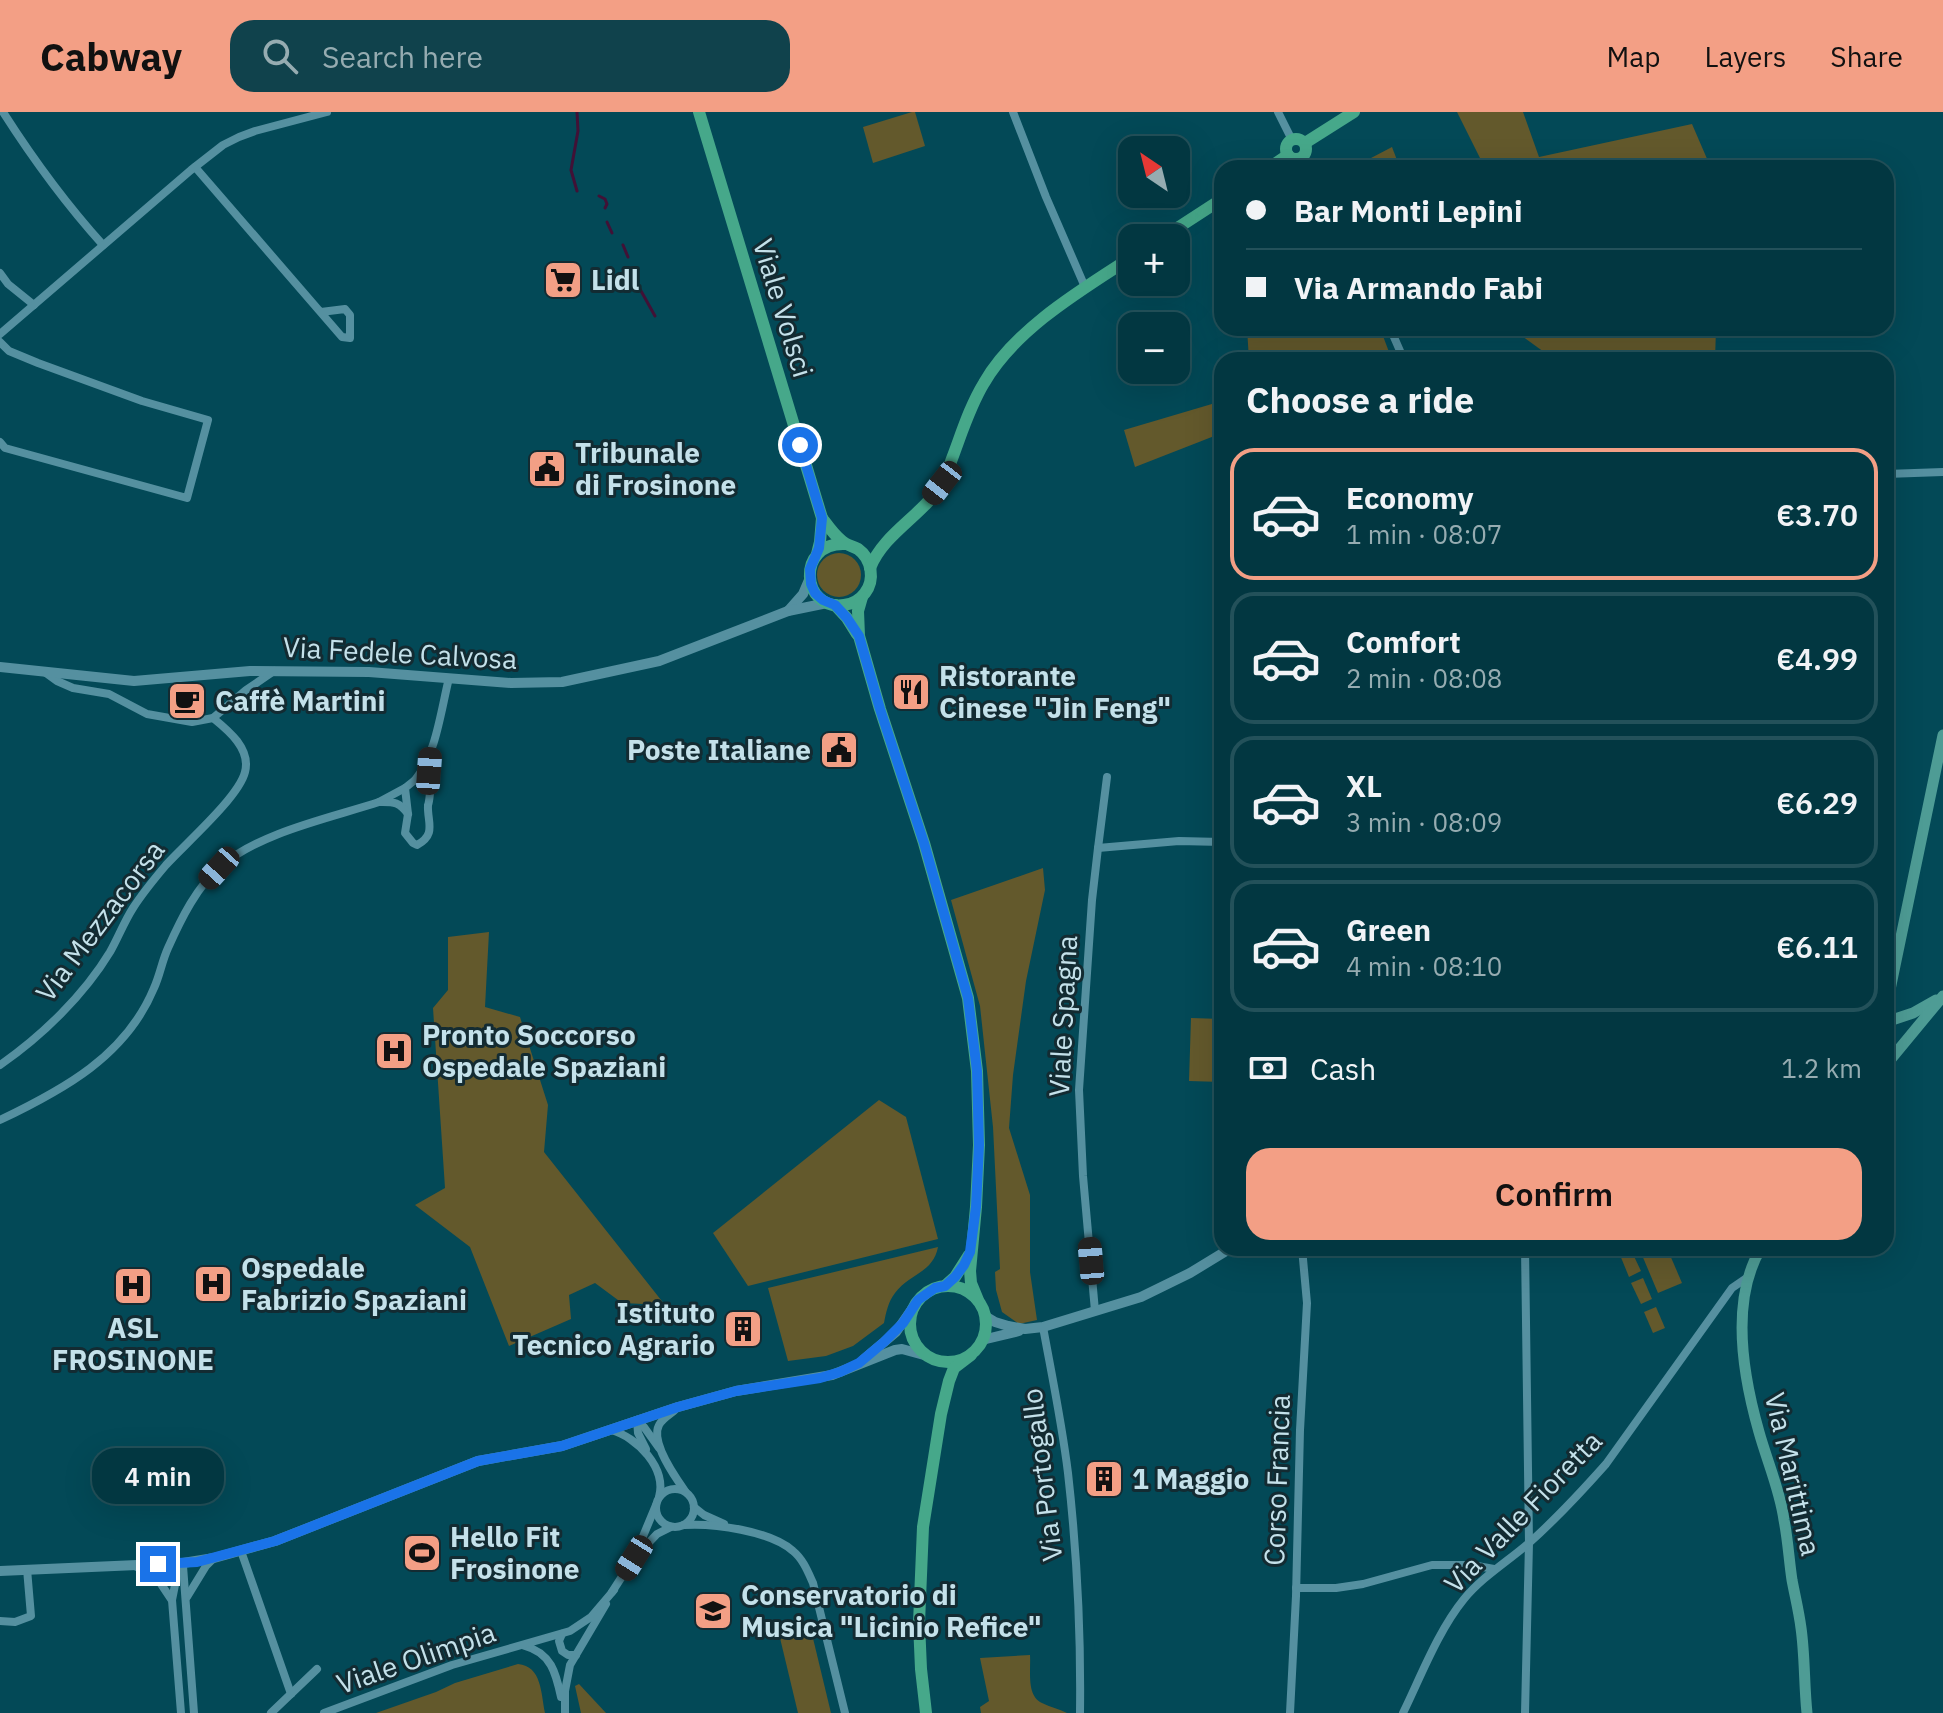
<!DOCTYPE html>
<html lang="en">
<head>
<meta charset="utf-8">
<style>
	:root { --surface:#023741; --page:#10424c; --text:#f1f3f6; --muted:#96acb1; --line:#23515a; --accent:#f39f85 }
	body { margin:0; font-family:"IBM Plex Sans",sans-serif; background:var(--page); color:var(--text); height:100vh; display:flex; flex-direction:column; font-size:30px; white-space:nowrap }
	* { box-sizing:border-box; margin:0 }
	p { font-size:26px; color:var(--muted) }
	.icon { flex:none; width:44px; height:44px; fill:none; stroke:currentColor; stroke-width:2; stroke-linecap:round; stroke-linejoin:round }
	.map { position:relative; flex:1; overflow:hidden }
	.sheet { position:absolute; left:1214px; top:240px; width:680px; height:904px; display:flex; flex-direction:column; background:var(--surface); border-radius:24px; box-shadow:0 8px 32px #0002,0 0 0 2px var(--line) }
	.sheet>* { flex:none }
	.hud { position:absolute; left:1214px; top:48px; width:680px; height:176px; border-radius:24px; box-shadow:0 8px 32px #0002,0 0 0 2px var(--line); display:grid; align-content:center; height:176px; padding:0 32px; background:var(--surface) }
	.needle { width:52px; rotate:325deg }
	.controls { position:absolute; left:1118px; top:24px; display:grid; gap:16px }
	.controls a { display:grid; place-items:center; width:72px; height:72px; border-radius:16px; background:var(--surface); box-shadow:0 8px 32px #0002,0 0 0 2px var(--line); font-size:40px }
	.end { position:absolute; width:36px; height:36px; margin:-18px; border:10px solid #1a73e8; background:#fff; box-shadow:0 0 0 4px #fff }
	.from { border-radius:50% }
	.bubble { position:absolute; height:56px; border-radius:24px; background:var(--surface); box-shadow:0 8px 32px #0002,0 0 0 2px var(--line); font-size:26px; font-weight:600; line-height:56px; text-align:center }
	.car { position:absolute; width:24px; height:48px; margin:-24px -12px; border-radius:10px; box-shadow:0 0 6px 2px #0007; background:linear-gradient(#222 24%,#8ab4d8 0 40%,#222 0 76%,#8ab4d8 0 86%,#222 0) }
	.hud b { display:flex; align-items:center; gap:28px; height:76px; font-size:30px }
	.hud b+b { border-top:2px solid var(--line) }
	.hud i { width:20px; height:20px; background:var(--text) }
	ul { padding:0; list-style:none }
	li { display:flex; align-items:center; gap:24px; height:132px; margin:0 16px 12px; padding:0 16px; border:4px solid var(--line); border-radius:24px }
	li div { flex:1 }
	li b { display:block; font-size:30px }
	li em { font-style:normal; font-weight:600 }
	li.active { border-color:var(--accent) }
	li>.icon { width:72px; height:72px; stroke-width:1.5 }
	h2 { padding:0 32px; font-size:36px; line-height:96px }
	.pay { display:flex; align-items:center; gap:20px; height:88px; padding:0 32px; font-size:30px }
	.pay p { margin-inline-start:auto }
	.action { display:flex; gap:16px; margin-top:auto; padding:16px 32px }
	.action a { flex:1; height:92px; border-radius:24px; background:var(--accent); color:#111; font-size:32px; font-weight:600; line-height:92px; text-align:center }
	header { display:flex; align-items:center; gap:48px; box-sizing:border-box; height:112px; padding:0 40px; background:var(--accent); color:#111 }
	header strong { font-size:38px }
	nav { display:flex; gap:44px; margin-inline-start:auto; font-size:28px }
	.search { width:560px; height:72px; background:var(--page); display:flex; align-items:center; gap:20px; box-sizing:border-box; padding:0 28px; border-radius:24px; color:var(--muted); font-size:30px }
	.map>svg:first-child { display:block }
</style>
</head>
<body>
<header>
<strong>Cabway</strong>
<div class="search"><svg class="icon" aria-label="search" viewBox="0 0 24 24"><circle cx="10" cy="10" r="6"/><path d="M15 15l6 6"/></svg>Search here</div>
<nav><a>Map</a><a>Layers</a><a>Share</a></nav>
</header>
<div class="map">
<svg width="1943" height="1601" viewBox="0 0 1943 1601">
	<rect width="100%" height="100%" fill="#034957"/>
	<g fill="#63592c">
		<polygon points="912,0 915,0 925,34 873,51 863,15"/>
		<polygon points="1457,0 1523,0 1539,45 1692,12 1711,56 1474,56 1480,46"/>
		<polygon points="1392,35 1400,56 1352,56"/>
		<polygon points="1247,216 1380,216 1392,248 1249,248"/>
		<polygon points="1511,216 1716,216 1715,248 1555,248"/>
		<polygon points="1222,289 1222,321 1135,355 1124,318"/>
		<circle cx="839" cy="463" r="22"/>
		<polygon points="1043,756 1045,778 1026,869 1013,963 1009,1016 1030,1083 1030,1160 1037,1208 1019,1212 1002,1200 996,1178 995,1160 1000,1157 993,1015 980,894 951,788"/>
		<polygon points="489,820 485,895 520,905 548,993 544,1040 665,1193 622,1191 595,1171 569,1183 571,1207 509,1234 470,1135 415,1093 445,1076 433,896 448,878 448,825"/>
		<polygon points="1191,906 1222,907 1222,970 1189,969"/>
		<polygon points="879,988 906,1005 938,1127 748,1174 713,1121"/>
		<path d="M938,1135C933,1161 909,1162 895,1181C888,1190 886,1201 884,1211L853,1234L826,1244L788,1249L768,1176Z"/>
		<polygon points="1639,1136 1667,1136 1682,1171 1658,1181"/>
		<polygon points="1631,1138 1641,1159 1629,1165 1620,1143"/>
		<polygon points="1643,1166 1652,1187 1641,1192 1631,1171"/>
		<polygon points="1656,1195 1665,1216 1653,1221 1644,1200"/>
		<polygon points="811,1518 831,1601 798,1601 780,1526"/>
		<path d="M1030,1543C1031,1558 1026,1584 1042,1591C1050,1595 1059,1597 1067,1601H981L980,1595L989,1589L980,1546Z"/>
		<path d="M518,1552C542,1554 541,1582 545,1601H376L436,1580L455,1571Z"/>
		<polygon points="579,1572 606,1601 581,1601 575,1574"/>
	</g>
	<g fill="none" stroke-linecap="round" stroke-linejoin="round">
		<g stroke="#411136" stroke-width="3">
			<polyline points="577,79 571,58 578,19 577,0"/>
			<polyline points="599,84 605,87 607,92 605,96"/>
			<polyline points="607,110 612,121"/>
			<polyline points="623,133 628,145"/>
			<polyline points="623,157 631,161 655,204"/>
		</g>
		<g stroke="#5590a0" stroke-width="8">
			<path d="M3,0C33,47 66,92 103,133"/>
			<polyline points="1013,0 1046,85 1085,175"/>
			<polyline points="1278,0 1292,28"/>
			<polyline points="1302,46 1308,56"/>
			<polyline points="195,55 342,225 350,226 350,203 345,197 321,200"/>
			<polyline points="0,161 8,172 34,193"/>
			<polyline points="1390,216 1404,248"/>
			<polyline points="0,222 191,58 223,33 239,25 255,19 327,0"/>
			<polyline points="0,230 9,239 38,251 142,289 208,308 187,386 5,336 0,330"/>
			<polyline points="1886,362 1943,360"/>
			<polyline points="46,561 57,569 73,576 109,582 147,602 192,610 213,606 246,578 274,559"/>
			<polyline points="430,649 430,679"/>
			<path d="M415,668C421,670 428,673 430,680C430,682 429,691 428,693C427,710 437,722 417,733L413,731L405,721L408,702L405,676Z"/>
			<path d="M415,668C436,643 441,598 449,566"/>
			<path d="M405,676L379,690C393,690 399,689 408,702"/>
			<polyline points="1098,736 1107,665"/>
			<path d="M0,953C42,924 84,883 110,840C118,826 124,810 133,796C142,782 155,766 166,753C185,732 239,685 245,660C251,637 229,619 213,606"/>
			<path d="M0,1008C63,978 126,944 154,876C160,863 162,849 168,836C181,807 197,774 221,754C261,720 330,706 379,690"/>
			<polyline points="1525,1136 1529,1431 1525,1601"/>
			<polyline points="1095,1199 1083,1064 1079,978 1092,788 1098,736 1179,729 1222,730"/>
			<path d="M1043,1215C1052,1264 1062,1312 1068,1361C1077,1441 1081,1521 1080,1601"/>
			<path d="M674,1299C669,1303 662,1307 659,1313C650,1330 675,1365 685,1379"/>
			<polyline points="637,1308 638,1321 646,1337"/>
			<polyline points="637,1308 644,1315 659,1336"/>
			<path d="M611,1318C637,1325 667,1356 659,1385"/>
			<circle cx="675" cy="1396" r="19"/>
			<polyline points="694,1395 704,1403 724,1412"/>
			<path d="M684,1413C713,1411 771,1419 793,1439C803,1447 808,1460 813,1471L845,1601"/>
			<polyline points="241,1439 291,1582"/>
			<polyline points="637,1443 657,1422 671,1415"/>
			<polyline points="135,1454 157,1466 171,1487"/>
			<polyline points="183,1454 194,1601"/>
			<polyline points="1296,1476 1336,1476 1363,1472 1432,1453 1472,1453 1494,1457"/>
			<polyline points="612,1480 634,1446 656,1393"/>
			<polyline points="187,1485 206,1454 214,1446"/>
			<polyline points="0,1509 15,1510 31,1504 27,1457"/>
			<polyline points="562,1522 559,1529 562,1539 568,1543 576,1543"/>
			<path d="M525,1534C551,1541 556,1561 561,1585"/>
			<polyline points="181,1601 172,1488 177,1463 183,1451"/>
			<polyline points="271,1601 317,1557"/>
			<polyline points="324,1601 452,1553 570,1519 591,1505 614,1478"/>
			<polyline points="565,1601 565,1579 570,1553 606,1492"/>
			<polyline points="1290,1601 1296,1484 1300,1318 1307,1191 1302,1136"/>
			<path d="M1403,1601C1421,1564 1438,1519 1464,1487C1482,1465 1507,1450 1529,1431C1556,1407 1582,1379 1606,1352L1732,1176L1748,1165"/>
		</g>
		<g stroke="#5590a0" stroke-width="10">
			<polyline points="788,499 803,482 809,468"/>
			<polyline points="0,555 134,569 250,559 369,560 511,571 562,570 659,549 788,499 827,491"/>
			<polyline points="985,1204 995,1210 1008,1214 1025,1217 1043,1215 1141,1185 1190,1161 1231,1136"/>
			<polyline points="982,1228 1019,1219"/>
			<polyline points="864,1247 896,1220 912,1197"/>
			<polyline points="0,1459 183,1451 214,1446 275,1429 478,1349 562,1334 678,1295 736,1279 832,1263 895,1238 902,1237 924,1243"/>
		</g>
		<g stroke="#4e9c95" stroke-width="11">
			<polyline points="1886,897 1943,623"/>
			<polyline points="1886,910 1913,901 1936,888"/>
			<polyline points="1886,953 1943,884"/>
			<path d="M1761,1136C1730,1188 1743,1264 1759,1320C1767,1349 1780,1378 1784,1408C1788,1428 1789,1448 1792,1468C1795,1484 1799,1500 1801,1516C1805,1544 1804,1573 1807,1601"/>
		</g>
		<g stroke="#46a88a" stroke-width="12">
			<polyline points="699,0 822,406 820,430 817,442"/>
			<circle cx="1296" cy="37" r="10"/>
			<polyline points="1305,31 1354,0"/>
			<polyline points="1269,56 1288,43"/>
			<polyline points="1162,126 1222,87"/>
			<path d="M822,406C828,414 834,423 842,429C846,433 853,434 858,437C872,447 875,468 865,481C860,488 852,492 844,493C801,499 796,431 844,432"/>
			<path d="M870,456C884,421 922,404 941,373C947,364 949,354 953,344C962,320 970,294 984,271C1015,217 1081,178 1132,145"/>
			<polyline points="862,485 858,499 859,524 880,597 924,731 968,886 977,959 979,1033 976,1095 970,1159 971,1171 978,1188"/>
			<polyline points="835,493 847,506 857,522"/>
			<circle cx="948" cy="1212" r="38"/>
			<polyline points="945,1174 955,1165 969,1143"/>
			<polyline points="926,1601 921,1557 919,1511 923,1415 941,1302 949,1269 954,1256 971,1243"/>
		</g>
	</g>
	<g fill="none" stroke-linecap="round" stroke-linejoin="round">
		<polyline stroke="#1a73e8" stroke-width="10" points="158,1452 197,1450 275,1429 478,1349 562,1334 678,1295 736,1279 820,1266 840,1260 859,1251 884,1230 903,1211 918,1188 935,1176 945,1174 955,1165 964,1153 970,1140 976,1095 979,1033 977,959 968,886 924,731 880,597 859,524 847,506 835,493 823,488 815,481 811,472 810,457 819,436 822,406 800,333"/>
	</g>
	<defs>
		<g id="supermarket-square" transform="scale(2)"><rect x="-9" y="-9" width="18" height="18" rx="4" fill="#f39f85" stroke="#132b32"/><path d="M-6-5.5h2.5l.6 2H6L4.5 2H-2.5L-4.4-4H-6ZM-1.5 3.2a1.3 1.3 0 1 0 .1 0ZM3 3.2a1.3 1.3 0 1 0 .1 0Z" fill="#111"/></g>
		<g id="civic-square" transform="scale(2)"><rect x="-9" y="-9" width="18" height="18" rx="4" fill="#f39f85" stroke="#132b32"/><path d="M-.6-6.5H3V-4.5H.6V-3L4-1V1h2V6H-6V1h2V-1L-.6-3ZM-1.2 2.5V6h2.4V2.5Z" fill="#111"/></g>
		<g id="restaurant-square" transform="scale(2)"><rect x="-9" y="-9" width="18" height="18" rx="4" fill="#f39f85" stroke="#132b32"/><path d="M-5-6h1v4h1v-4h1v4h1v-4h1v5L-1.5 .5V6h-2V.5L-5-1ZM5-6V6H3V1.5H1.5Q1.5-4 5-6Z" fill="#111"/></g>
		<g id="cafe-square" transform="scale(2)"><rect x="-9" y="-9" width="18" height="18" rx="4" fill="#f39f85" stroke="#132b32"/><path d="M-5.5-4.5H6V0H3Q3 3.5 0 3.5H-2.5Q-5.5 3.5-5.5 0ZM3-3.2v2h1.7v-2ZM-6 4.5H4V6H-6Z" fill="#111"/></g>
		<g id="hospital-square" transform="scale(2)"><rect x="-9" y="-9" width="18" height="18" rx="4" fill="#f39f85" stroke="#132b32"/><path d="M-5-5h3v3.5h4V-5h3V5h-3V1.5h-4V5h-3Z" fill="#111"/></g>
		<g id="building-square" transform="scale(2)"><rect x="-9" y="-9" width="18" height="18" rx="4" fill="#f39f85" stroke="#132b32"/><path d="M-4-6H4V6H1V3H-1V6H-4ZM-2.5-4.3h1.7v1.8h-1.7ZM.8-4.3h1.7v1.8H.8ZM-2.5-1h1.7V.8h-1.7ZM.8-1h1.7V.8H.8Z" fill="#111"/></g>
		<g id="stadium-square" transform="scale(2)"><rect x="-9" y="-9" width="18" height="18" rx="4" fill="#f39f85" stroke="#132b32"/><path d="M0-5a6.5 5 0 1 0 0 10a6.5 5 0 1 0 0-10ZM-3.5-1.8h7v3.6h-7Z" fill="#111"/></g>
		<g id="university-square" transform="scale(2)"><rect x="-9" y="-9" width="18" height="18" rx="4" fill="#f39f85" stroke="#132b32"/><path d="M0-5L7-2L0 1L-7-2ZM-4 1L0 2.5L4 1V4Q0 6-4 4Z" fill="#111"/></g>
	</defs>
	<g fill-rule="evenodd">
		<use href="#supermarket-square" x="563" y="168"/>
		<use href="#civic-square" x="547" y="357"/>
		<use href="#restaurant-square" x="911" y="580"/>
		<use href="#cafe-square" x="187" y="589"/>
		<use href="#civic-square" x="839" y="638"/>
		<use href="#hospital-square" x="394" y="939"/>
		<use href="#hospital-square" x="213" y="1172"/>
		<use href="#hospital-square" x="133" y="1174"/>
		<use href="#building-square" x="743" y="1217"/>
		<use href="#building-square" x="1104" y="1367"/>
		<use href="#stadium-square" x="422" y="1441"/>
		<use href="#university-square" x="713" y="1499"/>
	</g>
	<g text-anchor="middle" stroke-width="6" stroke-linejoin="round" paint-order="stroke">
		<g font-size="28" font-weight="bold" fill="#c4e1ea" stroke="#132b32" text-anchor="start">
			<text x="591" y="178">Lidl</text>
			<text x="575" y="351">Tribunale<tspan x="575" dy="32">di Frosinone</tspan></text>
			<text x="939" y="574">Ristorante<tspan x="939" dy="32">Cinese "Jin Feng"</tspan></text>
			<text x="215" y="599">Caffè Martini</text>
			<text x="811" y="648" text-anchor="end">Poste Italiane</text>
			<text x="422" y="933">Pronto Soccorso<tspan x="422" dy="32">Ospedale Spaziani</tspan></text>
			<text x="241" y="1166">Ospedale<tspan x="241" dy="32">Fabrizio Spaziani</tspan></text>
			<text x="715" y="1211" text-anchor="end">Istituto<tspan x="715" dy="32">Tecnico Agrario</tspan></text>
			<text x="133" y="1226" text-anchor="middle">ASL<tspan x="133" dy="32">FROSINONE</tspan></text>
			<text x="1132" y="1377">1 Maggio</text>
			<text x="450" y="1435">Hello Fit<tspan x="450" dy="32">Frosinone</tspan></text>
			<text x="741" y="1493">Conservatorio di<tspan x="741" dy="32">Musica "Licinio Refice"</tspan></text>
		</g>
		<g font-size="28" fill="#c4e1ea" stroke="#132b32">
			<text transform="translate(783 196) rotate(73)" y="10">Viale Volsci</text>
			<text transform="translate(400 541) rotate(3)" y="10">Via Fedele Calvosa</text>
			<text transform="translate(100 809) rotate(-53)" y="10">Via Mezzacorsa</text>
			<text transform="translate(1063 904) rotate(-87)" y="10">Viale Spagna</text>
			<text transform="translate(1793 1362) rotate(77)" y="10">Via Marittima</text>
			<text transform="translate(1042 1363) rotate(-97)" y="10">Via Portogallo</text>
			<text transform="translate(1277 1368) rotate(-88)" y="10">Corso Francia</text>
			<text transform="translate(1523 1400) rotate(-46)" y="10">Via Valle Fioretta</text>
			<text transform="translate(416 1546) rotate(-19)" y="10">Viale Olimpia</text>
		</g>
	</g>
</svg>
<div class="controls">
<a><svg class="needle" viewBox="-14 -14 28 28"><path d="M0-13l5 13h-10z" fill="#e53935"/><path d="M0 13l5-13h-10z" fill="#96acb1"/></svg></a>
<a>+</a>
<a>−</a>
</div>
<i class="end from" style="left:800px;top:333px"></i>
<i class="end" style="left:158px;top:1452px"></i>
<div class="bubble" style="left:92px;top:1336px;width:132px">4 min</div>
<i class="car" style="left:942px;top:371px;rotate:218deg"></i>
<i class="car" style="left:429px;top:659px;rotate:4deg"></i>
<i class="car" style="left:219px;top:756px;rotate:222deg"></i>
<i class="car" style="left:1091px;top:1149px;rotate:355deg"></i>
<i class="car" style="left:634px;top:1446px;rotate:212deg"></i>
<div class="hud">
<b><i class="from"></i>Bar Monti Lepini</b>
<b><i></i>Via Armando Fabi</b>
</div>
<section class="sheet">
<h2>Choose a ride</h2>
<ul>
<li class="active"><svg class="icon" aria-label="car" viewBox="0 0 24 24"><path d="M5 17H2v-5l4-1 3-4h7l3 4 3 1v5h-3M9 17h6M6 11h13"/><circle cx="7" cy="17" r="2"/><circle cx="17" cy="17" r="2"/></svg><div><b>Economy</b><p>1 min · 08:07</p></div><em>€3.70</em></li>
<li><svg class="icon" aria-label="car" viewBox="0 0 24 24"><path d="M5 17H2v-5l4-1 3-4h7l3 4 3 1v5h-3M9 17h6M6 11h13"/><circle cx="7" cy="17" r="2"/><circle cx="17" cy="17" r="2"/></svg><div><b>Comfort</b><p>2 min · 08:08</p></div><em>€4.99</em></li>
<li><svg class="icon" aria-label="car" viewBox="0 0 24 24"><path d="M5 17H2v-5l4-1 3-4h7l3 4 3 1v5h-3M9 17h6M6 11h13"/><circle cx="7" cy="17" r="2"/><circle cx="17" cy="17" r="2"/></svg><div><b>XL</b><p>3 min · 08:09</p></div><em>€6.29</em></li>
<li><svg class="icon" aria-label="car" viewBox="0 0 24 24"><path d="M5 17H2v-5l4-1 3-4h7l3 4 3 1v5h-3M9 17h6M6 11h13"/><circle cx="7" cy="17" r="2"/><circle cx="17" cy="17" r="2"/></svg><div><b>Green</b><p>4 min · 08:10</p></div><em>€6.11</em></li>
</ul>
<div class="pay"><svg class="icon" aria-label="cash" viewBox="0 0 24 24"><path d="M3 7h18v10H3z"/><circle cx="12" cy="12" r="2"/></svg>Cash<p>1.2 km</p></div>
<div class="action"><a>Confirm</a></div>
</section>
</div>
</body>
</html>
